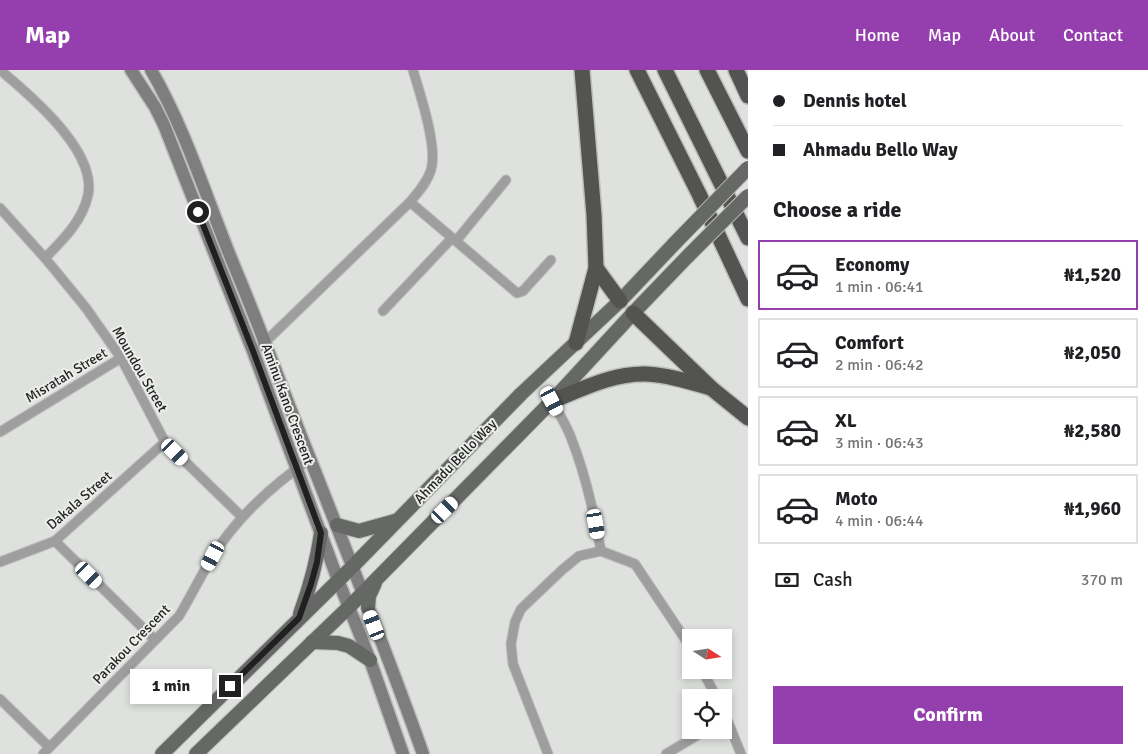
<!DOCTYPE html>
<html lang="en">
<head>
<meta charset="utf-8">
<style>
	:root { --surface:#fff; --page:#f2f2f2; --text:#202124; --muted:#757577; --line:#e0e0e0; --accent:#943fad }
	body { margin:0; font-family:Signika,sans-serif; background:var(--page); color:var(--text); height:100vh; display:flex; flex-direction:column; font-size:19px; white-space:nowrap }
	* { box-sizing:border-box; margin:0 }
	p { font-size:16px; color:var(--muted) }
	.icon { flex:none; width:28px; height:28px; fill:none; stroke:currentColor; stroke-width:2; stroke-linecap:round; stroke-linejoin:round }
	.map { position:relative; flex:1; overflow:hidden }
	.details { display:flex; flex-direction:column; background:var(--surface); width:400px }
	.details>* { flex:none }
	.guide { display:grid; align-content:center; height:110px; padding:0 25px; background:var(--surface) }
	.needle { width:32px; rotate:102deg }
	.controls { position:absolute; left:682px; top:559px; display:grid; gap:10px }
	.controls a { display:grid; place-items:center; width:50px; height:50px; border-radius:0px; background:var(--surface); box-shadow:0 2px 8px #0003; font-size:25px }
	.end { position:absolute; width:22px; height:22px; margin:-11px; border:6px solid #1f201f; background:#fff; box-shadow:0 0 0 2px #fff }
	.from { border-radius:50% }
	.bubble { position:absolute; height:35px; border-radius:0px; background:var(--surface); box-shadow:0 2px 8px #0003; font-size:16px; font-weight:700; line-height:35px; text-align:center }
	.car { position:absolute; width:15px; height:30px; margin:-15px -8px; border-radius:6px; box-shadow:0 0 4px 1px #0007; background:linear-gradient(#fff 24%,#345 0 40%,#fff 0 76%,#345 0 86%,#fff 0) }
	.guide b { display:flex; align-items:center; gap:18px; height:48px; font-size:19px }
	.guide b+b { border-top:1px solid var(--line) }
	.guide i { width:12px; height:12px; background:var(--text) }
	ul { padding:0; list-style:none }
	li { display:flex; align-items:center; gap:15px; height:70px; margin:0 10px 8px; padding:0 15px; border:2px solid var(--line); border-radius:0px }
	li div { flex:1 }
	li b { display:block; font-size:19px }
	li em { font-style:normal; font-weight:700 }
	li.current { border-color:var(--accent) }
	li>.icon { width:45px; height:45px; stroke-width:1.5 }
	h2 { padding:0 25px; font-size:22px; line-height:60px }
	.pay { display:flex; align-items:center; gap:12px; height:55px; padding:0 25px; font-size:19px }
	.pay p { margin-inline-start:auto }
	.primary-button { display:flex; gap:10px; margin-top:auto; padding:10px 25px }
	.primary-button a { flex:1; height:58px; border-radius:0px; background:var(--accent); color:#fff; font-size:20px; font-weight:700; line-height:58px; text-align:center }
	header { display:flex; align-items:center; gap:30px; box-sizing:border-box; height:70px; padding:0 25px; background:var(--accent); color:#fff }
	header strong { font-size:24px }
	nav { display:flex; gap:28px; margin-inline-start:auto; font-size:18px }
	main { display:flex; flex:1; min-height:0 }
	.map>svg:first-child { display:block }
</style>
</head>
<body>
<header>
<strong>Map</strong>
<nav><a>Home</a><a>Map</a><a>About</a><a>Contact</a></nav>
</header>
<main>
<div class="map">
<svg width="748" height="684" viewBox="0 0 748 684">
	<rect width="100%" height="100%" fill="#dfe1de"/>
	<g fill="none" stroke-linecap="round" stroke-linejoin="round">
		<g stroke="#bcbebc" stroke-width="11">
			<g id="street">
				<path d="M0,0C30,25 97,81 88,125C83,150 63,170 45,188"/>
				<polyline points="410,132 517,223 523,221 551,190"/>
				<polyline points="0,138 45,188 86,238 121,288 165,372 242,447"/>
				<polyline points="456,171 506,110"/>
				<polyline points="383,241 452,168"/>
				<path d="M262,275L410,132C418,122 427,113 431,100C438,77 420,24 413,0"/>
				<path d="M552,331C558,342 565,353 570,365C585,402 594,442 601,481"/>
				<polyline points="0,362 121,288"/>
				<polyline points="55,471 155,570"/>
				<polyline points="0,492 55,471 165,372"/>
				<polyline points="702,600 717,628"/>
				<polyline points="0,629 49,677"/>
				<polyline points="724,642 741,684"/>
				<path d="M43,684L179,546C191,526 201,505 213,486C237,447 273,415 310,389"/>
				<polyline points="548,684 513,594 511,574 515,552 521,539 562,500 579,486 601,481 635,494 691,578"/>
				<polyline points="666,684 706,660"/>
			</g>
		</g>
		<g stroke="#bcbebc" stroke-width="15">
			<g id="secondary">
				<polyline points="131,0 155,37 164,55 253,281 338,510 370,590 403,684"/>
				<path d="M151,0C186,60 208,133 235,198C262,262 285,327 311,391C349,488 388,585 423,684"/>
			</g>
		</g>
		<g stroke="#bcbebc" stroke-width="16">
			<g id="primary">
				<polyline points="337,455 359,461 395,451"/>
				<polyline points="368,538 369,526 375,513"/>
				<path d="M300,544C310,517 317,491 321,463"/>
				<polyline points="312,572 338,573 349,576 370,590"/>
				<polyline points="162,684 352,497 521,324 620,231 674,174"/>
				<polyline points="196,684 350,536 418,467 552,331 636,240 688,186"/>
			</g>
		</g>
		<g stroke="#bcbebc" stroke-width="18">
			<g id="highway">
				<polyline points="637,0 699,124 748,229"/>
				<polyline points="665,0 748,168"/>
				<polyline points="707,0 748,81"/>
				<polyline points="736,0 748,26"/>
				<polyline points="596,198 620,231"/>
				<polyline points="633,243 711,318 748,348"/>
				<polyline points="576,273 596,198 594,145 582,0"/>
				<path d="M552,331C582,319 613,303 646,304C668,305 690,312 711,318"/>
			</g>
		</g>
		<use href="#street" stroke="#9d9e9d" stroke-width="9"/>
		<use href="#secondary" stroke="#7d7e7d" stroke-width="12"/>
		<use href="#primary" stroke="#666866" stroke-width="14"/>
		<use href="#highway" stroke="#535452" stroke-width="15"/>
		<g stroke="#bcbebc" stroke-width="16" stroke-linecap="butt">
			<g id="primary-bridge">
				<polyline points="674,174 748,98"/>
				<polyline points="688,186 748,126"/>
			</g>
		</g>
		<use href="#primary-bridge" stroke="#666866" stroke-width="14"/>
	</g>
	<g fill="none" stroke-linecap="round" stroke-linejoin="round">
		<polyline stroke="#1f201f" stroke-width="6" points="198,142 253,281 321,463 317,492 311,514 299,548 230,616"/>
	</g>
	<g text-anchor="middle" stroke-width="4" stroke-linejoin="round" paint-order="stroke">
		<g font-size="14" fill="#1f201f" stroke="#eceeeb">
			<text transform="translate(140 299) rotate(60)" y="5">Moundou Street</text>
			<text transform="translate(66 305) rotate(-31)" y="5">Misratah Street</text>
			<text transform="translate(288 334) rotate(70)" y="5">Aminu Kano Crescent</text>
			<text transform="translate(455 391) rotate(-46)" y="5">Ahmadu Bello Way</text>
			<text transform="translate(79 430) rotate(-41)" y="5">Dakala Street</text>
			<text transform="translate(131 574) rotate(-46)" y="5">Parakou Crescent</text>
		</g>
	</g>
</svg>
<div class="controls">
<a><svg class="needle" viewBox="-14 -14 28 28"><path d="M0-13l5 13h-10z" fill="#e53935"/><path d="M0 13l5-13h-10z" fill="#757577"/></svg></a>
<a><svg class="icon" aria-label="locate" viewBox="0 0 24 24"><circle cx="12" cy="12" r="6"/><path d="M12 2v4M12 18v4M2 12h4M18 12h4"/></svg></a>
</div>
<i class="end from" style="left:198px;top:142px"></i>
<i class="end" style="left:230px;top:616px"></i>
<div class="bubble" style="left:130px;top:599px;width:82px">1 min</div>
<i class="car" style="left:552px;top:331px;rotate:152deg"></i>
<i class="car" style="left:175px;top:382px;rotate:135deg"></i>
<i class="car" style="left:445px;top:440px;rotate:45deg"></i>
<i class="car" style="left:596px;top:454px;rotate:170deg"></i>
<i class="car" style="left:213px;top:486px;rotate:208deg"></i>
<i class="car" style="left:89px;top:505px;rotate:135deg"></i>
<i class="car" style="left:374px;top:555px;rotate:339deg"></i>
</div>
<section class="details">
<div class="guide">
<b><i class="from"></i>Dennis hotel</b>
<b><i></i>Ahmadu Bello Way</b>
</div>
<h2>Choose a ride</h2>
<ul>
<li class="current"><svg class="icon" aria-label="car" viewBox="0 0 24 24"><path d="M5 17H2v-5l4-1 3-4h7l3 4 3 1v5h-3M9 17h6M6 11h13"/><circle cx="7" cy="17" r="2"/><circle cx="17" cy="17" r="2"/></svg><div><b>Economy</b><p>1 min · 06:41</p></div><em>₦1,520</em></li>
<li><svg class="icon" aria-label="car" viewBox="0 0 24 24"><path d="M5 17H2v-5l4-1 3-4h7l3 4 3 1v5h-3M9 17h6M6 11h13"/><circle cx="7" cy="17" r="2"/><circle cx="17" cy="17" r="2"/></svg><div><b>Comfort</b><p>2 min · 06:42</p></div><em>₦2,050</em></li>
<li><svg class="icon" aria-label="car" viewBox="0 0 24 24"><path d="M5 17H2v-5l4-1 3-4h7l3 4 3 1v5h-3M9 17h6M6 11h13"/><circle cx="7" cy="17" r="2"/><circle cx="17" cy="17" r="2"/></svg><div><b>XL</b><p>3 min · 06:43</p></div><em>₦2,580</em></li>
<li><svg class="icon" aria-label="car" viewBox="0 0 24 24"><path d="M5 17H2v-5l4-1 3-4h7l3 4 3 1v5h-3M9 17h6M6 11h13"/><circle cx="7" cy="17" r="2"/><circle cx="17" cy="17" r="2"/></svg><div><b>Moto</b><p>4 min · 06:44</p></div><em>₦1,960</em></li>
</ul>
<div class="pay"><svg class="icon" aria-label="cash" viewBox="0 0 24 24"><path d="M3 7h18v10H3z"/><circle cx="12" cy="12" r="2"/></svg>Cash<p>370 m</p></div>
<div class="primary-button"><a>Confirm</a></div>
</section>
</main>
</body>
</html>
